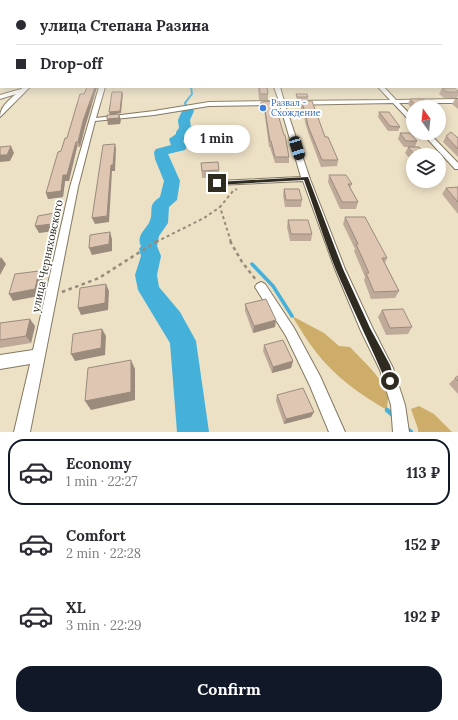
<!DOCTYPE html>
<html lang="en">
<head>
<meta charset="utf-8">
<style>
	:root { --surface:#fff; --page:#f2f2f3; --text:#2b2b33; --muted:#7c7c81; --line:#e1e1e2; --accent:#111827 }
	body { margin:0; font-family:Lora,serif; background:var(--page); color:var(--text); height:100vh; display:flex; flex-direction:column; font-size:15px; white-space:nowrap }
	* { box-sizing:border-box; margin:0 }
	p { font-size:13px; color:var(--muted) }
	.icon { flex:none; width:22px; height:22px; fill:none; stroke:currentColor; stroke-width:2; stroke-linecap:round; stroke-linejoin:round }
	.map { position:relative; height:432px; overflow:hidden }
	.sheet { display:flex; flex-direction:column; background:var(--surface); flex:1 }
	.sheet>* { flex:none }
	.guide { position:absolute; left:0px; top:0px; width:458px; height:88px; box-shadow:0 2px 10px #0003; display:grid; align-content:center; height:88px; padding:0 16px; background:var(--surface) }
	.needle { width:26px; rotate:345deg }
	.fabs { position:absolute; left:406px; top:100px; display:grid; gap:8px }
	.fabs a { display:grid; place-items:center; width:40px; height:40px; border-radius:50%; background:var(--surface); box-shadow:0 2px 10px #0003; font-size:20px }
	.end { position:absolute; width:18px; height:18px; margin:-9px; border:5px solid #302b21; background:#fff; box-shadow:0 0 0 2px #fff }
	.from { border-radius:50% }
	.bubble { position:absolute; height:28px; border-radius:14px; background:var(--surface); box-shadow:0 2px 10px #0003; font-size:13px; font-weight:700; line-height:28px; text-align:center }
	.car { position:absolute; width:12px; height:24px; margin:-12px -6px; border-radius:5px; box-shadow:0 0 3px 1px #0007; background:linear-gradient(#222 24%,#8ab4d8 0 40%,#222 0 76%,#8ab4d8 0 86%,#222 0) }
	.guide b { display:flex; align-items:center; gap:14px; height:38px; font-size:15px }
	.guide b+b { border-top:1px solid var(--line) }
	.guide i { width:10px; height:10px; background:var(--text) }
	ul { padding:7px 0 0; list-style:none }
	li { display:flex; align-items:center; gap:12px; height:66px; margin:0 8px 6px; padding:0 8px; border:2px solid transparent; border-radius:16px }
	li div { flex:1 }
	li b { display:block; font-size:15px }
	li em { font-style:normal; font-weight:700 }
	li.active { border-color:var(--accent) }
	li>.icon { width:36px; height:36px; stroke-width:1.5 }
	.button { display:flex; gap:8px; margin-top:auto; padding:8px 16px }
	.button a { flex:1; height:46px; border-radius:16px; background:var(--accent); color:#fff; font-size:16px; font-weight:700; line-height:46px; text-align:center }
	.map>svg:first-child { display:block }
</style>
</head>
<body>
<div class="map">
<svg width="458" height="432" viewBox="0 0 458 432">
	<rect width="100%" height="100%" fill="#ece0c5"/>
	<g fill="#cdad69">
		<path d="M292,316L324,333L339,346L350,347C362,360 385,380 388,397C388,401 387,406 387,410C361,395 334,376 316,352C307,341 300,328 292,316Z"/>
		<polygon points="419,406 434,414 452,432 418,432 418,429 411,409"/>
	</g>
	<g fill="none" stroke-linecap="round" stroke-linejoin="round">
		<polyline stroke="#45b1da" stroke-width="2" points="186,106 185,103 192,94 191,87"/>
		<polyline stroke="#45b1da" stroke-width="3.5" points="252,264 273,286 292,316"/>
		<g stroke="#45b1da" stroke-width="4.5">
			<polyline points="387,410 395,417"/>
			<polyline points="406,428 411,432"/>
		</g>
		<path fill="#45b1da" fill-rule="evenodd" d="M187,105L191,106L194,111L190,120L191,128L188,132L190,136L183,141L187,147L185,150L168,154L180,181L177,200L169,207L168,223L159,236L157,246L161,256L157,275L159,287L180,312L196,341L209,432H177L170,343L138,290L135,275L141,256L139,249L141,246C136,236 145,230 149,223C155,211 146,206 160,197L164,181L155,159L154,152L156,149L171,145L169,139L176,134V132L179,128L178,120L182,111L181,108L183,106Z"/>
		<g stroke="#847860" stroke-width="2">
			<g id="minor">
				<path d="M24,87H30L0,117C0,107 9,100 16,94L0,99V95L21,89Z"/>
				<polygon points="99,87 105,87 96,118 154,111 209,102 279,101 274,87 280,87 284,101 390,100 378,87 384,87 396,100 458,99 458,103 399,103 413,117 413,123 411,122 393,103 285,105 310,179 345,269 372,327 393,368 405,405 409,432 393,432 391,405 380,370 361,331 335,269 303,181 217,185 213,183 217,181 301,177 280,105 209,106 154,115 95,121 78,187 30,432 14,432 30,364 0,369 0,355 33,350 70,187"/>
				<polygon points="422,133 429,133 458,163 458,169 455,169"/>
				<polygon points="261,282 265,284 294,328 320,376 345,432 329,432 310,386 286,336 255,287 257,284"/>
			</g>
		</g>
		<g stroke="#847860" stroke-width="2">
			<rect id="tertiary" x="457" y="59" width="1" height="4"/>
		</g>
		<g stroke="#948c78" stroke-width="2" stroke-dasharray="3 3" stroke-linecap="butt">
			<polyline points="156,242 204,218 220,207"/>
			<polyline points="231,242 220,207 233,191 237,189"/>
		</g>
		<g stroke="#948c78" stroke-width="2.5" stroke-dasharray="3.5 3.5" stroke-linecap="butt">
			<polyline points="230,241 242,262 256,280"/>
			<polyline points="62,292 99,278 157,241"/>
		</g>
		<use href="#minor" fill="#fff" fill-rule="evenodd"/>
		<use href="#tertiary" fill="#fff" fill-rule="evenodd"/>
	</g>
	<g fill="#bfaa9a">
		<polygon points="87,87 97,87 85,127 80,147 77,147 69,181 65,181 63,197 48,199 46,193 61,151 67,138"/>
		<polygon points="258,87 267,87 268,94 268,100 259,100"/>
		<polygon points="442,88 458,91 458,95 457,98 444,98 439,94"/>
		<polygon points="296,94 308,97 308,99 297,99 296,97"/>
		<polygon points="410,99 431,107 413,107 413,109 408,104"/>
		<polygon points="455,99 458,99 458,109 452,104"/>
		<polygon points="274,101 289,157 289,163 275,163 270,147 269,147 264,109 261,109 261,102"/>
		<polygon points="301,101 325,137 338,160 337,166 321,167 308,132 305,122 305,120 300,106"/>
		<polygon points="379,112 400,127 398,131 388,131 378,117"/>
		<polygon points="400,133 417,141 415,147 426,155 413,155 413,161 412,161 405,153 408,147 404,147 398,139"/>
		<polygon points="446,136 458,138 458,157 443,142"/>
		<polygon points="201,163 219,170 219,177 202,178"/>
		<polygon points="329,175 352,184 350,188 358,202 356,209 340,209 328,182"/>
		<polygon points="458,187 458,214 442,194 446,188"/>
		<polygon points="284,189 302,200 301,207 285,207 283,195"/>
		<polygon points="345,217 387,258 385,263 399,291 395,298 371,299 364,280 365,277 354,251 355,249 343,224"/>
		<polygon points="288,220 312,234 311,241 290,241 287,227"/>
		<polygon points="245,304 275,327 253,333 245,311"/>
		<polygon points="382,310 412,327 408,334 386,335 378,317"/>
		<polygon points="0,324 35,326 31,343 0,348"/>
		<polygon points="264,345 293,361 291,368 272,373 263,351"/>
		<polygon points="458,376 458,394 449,384 455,378"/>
		<polygon points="277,395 314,412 311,417 284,424 276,401"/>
	</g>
	<g fill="#9b8b7d">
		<polygon points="95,87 97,87 85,127 80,147 78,142 83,121"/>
		<polygon points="122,92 123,94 121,113 110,115 109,112"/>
		<polygon points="119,114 121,120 120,124 108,125 107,119"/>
		<polygon points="76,142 77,147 69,181 65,181 63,197 48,199 46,193 63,175"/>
		<polygon points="115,144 116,149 115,171 112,171 109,222 95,224 92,218 111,165"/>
		<polygon points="11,146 14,153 10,161 0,162 0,155"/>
		<polygon points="54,213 57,220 55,231 39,233 35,226"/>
		<polygon points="110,232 112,239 112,251 92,255 89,248"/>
		<polygon points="1,257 6,264 0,275 0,259"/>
		<polygon points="39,271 43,278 39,296 13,301 9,294"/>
		<polygon points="106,284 109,291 108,310 81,315 78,308"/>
		<polygon points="30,319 35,326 31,343 26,336"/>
		<polygon points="276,320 275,327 253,333 254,326"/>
		<polygon points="102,329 106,336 105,355 75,361 71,354"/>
		<polygon points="131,360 135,369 135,400 91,410 85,401"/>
		<polygon points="293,361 291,368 272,373 273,367"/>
		<polygon points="314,412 311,417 284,424 286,419"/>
	</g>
	<g fill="#dec6b3" stroke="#9b8b7d">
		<polygon points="87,87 95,87 83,121 78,142 76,142 67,175 63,175 61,191 46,193 58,152 61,151 65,138 67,138 80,94 84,94"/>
		<polygon points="259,87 267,87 268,94 260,94"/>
		<polygon points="442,88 454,88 458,91 458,92 447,92"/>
		<polygon points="112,92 122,92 120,111 109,112"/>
		<polygon points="296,94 307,94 308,97 297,97"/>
		<polygon points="410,99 423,99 431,107 418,107"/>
		<polygon points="274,101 284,135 285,135 289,157 275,157 271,141 270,141 264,104 261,104 261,102"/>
		<polygon points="301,101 312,101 325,137 328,137 338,160 322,160 308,126 306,116 307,116"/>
		<polygon points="379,112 389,112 400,127 390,126"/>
		<polygon points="119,114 119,118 107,119 107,115"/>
		<polygon points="451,132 458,138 458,149 446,136"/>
		<polygon points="400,133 410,133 417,141 406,141"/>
		<polygon points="115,144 113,165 111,165 107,216 92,218 103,145"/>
		<polygon points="11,146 7,155 0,155 0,147"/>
		<polygon points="408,147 419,147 426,155 415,155"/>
		<polygon points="218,162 219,170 202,171 201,163"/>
		<polygon points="329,175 346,175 352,184 348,184 358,202 342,202"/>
		<polygon points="458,187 458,202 446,188"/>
		<polygon points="284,189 299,189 302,200 286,200"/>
		<polygon points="54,213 52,224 35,226 38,216"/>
		<polygon points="345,217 365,217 387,258 382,258 399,291 374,292 366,273 369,273 356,244 358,244"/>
		<polygon points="288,220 308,220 312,234 291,234"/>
		<polygon points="110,232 109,244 89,248 90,235"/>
		<polygon points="39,271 35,289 9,294 15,274"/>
		<polygon points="106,284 105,303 78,308 80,288"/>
		<polygon points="266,299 276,320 254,326 245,304"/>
		<polygon points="403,309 412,327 390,328 382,310"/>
		<polygon points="30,319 26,336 0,340 0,323"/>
		<polygon points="102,329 101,348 71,354 73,334"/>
		<polygon points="283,340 293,361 273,367 264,345"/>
		<polygon points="131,360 131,392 85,401 88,368"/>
		<polygon points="458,376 458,381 455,378"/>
		<polygon points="303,388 314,412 286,419 277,395"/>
	</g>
	<linearGradient id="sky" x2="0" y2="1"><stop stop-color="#67b3e2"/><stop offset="0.44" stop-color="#f6f1e5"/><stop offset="1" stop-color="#f6f1e5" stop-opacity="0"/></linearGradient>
	<rect width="458" height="107" fill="url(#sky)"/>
	<path fill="#302b21" d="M308,177L343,269L370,328L390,365L395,381L394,384L390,386L387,384C371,346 352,308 336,270C324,240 315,210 304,180L217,185L214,183L217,182Z"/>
	<circle fill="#3f7fe0" stroke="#fff" stroke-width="1.5" cx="263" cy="108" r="4"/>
	<g text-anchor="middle" stroke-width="4" stroke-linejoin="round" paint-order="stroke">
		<g font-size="9" fill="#366cbe" stroke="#fff" text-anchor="start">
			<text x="271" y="106">Развал -<tspan x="271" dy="10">Схождение</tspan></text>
		</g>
		<g font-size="11" fill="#302b21" stroke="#fff">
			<text transform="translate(47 256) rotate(-78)" y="4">улица Черняховского</text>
		</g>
	</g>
</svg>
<div class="fabs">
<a><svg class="needle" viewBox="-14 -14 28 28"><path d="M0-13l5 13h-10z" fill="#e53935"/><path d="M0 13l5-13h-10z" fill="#7c7c81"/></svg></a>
<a><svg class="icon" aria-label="layers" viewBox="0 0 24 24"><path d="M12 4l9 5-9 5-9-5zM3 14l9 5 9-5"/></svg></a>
</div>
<i class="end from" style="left:390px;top:381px"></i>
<i class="end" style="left:217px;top:183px"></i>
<div class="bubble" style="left:184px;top:125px;width:66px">1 min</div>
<i class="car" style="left:297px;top:148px;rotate:163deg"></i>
<div class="guide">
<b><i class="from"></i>улица Степана Разина</b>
<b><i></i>Drop-off</b>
</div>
</div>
<section class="sheet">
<ul>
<li class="active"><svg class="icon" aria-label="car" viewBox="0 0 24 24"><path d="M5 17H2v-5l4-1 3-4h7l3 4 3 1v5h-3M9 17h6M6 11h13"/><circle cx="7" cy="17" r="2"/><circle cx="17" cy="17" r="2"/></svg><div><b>Economy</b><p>1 min · 22:27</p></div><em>113 ₽</em></li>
<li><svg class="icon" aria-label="car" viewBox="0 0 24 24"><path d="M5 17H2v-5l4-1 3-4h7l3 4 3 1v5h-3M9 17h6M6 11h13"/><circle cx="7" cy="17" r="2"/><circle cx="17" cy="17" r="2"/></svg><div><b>Comfort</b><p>2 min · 22:28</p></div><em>152 ₽</em></li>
<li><svg class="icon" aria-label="car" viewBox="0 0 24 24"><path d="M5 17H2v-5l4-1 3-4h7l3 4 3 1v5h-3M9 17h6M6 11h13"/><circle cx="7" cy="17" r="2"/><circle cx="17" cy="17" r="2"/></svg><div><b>XL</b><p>3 min · 22:29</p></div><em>192 ₽</em></li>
</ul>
<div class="button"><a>Confirm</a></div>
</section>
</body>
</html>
